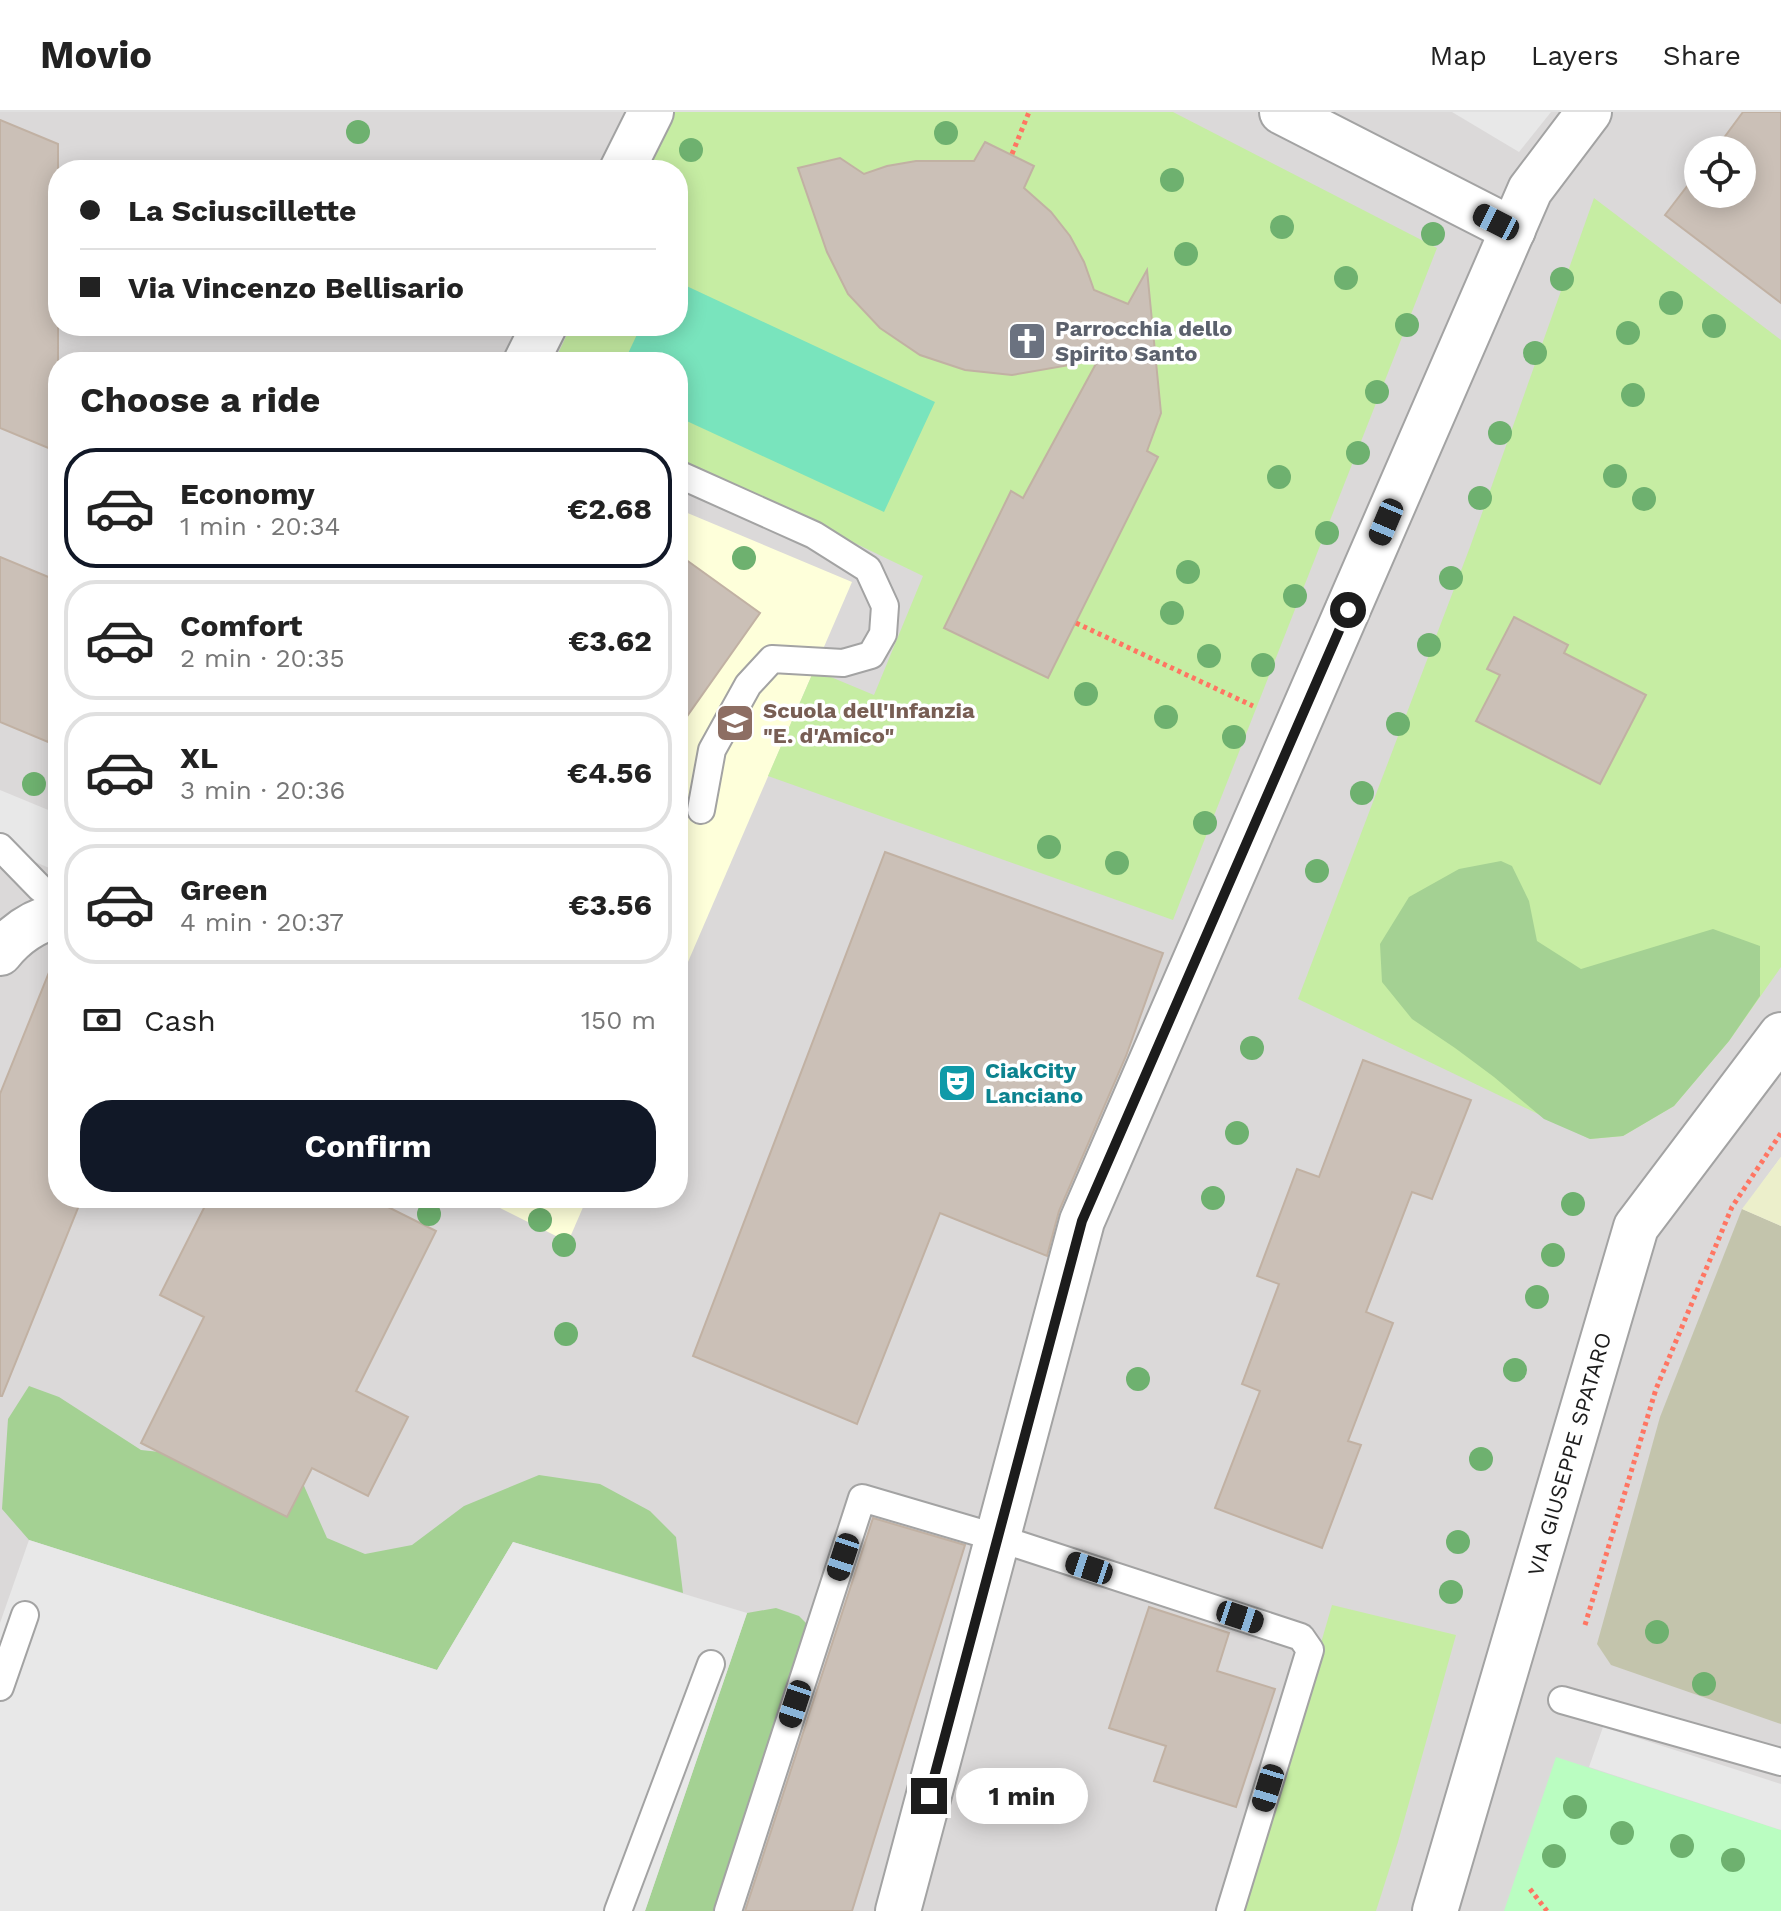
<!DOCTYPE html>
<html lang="en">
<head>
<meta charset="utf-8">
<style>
	:root { --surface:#fff; --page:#f2f2f2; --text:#222; --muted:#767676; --line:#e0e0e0; --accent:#111827 }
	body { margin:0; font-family:"Work Sans",sans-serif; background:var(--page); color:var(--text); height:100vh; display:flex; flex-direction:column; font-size:30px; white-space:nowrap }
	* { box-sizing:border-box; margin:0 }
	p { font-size:26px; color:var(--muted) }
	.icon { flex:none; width:44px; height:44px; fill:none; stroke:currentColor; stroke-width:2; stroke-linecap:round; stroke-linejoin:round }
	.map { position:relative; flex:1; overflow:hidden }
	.panel { position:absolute; left:48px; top:240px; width:640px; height:856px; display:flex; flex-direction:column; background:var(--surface); border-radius:32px; box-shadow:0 4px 20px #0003 }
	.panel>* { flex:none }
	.banner { position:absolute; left:48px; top:48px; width:640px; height:176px; border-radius:32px; box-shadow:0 4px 20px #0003; display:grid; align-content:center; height:176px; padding:0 32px; background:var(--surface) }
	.buttons { position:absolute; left:1684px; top:24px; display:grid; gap:16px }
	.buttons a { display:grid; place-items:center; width:72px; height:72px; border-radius:50%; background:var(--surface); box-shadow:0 4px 20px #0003; font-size:40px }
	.end { position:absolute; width:36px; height:36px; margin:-18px; border:10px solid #1c1c1c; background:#fff; box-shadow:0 0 0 4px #fff }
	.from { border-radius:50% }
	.bubble { position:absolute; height:56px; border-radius:28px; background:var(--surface); box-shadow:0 4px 20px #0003; font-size:26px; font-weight:700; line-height:56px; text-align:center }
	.car { position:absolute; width:24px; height:48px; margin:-24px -12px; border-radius:10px; box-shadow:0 0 6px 2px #0007; background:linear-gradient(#222 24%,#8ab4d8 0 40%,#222 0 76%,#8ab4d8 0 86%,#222 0) }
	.banner b { display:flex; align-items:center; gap:28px; height:76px; font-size:30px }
	.banner b+b { border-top:2px solid var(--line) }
	.banner i { width:20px; height:20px; background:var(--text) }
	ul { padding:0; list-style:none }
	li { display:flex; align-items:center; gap:24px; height:120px; margin:0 16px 12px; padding:0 16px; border:4px solid var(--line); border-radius:32px }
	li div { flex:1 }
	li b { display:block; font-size:30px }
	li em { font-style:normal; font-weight:700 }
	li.selected { border-color:var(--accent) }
	li>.icon { width:72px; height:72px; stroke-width:1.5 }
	h2 { padding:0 32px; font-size:36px; line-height:96px }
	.pay { display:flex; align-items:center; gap:20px; height:88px; padding:0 32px; font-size:30px }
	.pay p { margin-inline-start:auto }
	.action { display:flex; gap:16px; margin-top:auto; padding:16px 32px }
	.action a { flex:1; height:92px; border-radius:32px; background:var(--accent); color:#fff; font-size:32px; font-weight:700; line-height:92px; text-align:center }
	header { display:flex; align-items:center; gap:48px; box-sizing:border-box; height:112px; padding:0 40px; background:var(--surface); border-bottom:2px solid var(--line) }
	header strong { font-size:38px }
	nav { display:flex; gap:44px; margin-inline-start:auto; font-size:28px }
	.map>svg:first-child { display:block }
</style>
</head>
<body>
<header>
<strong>Movio</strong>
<nav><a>Map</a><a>Layers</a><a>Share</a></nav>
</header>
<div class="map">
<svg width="1781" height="1799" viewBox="0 0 1781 1799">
	<rect width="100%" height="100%" fill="#efebe1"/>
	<path fill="#dbd9d9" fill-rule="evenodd" d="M0,0H1781V1045L1743,1097L1781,1114V1799H0ZM1698,38H1742V82H1698ZM58,58H678V214H58ZM58,250H678V1086H58Z"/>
	<g fill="#feffda">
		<polygon points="678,397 852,470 678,873"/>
		<polygon points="480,1086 587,1086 568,1130"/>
	</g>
	<polygon fill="#c3c4ac" points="1742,1097 1781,1114 1781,1612 1611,1553 1597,1532 1660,1305"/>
	<polygon fill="#ecefcb" points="1781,1045 1781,1114 1742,1097"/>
	<g fill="#c6eda3">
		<polygon points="673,0 1173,0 1437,136 1173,808 768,664 814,558 874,583 923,464 678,346 678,250 554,250 571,214 678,214 678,58 645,58"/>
		<polygon points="1594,86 1781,228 1781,855 1729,929 1674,994 1623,1024 1590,1027 1298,887 1470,435"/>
		<polygon points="1332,1493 1456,1523 1398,1730 1376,1799 1243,1799"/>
	</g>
	<g fill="#a4d193">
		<polygon points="1501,749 1512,754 1529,789 1537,829 1581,857 1713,817 1760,834 1760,884 1729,929 1674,994 1623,1024 1590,1027 1544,1007 1494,965 1455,936 1412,907 1382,870 1380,832 1409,785 1459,757"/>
		<polygon points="29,1274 59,1285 141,1338 196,1344 301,1367 327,1426 365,1442 412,1433 464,1394 539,1363 600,1372 650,1399 676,1425 683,1481 513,1430 437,1558 29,1428 2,1397 8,1307"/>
		<polygon points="776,1496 799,1504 810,1515 721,1799 645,1799 747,1501"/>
	</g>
	<polygon fill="#bafdc1" points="1556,1645 1781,1718 1781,1799 1504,1799"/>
	<polygon fill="#79e4bd" points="678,170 935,290 884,400 678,305 678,250 624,250 641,214 678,214"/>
	<g fill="#e8e8e8">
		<polygon points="1452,0 1551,0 1519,40"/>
		<polygon points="0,678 58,702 58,748 54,758 0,735"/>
		<polygon points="29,1428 437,1558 513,1430 747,1501 645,1799 0,1799 0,1511"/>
		<polygon points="1603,1615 1781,1672 1781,1718 1589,1655"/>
	</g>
	<g fill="#cbc0b7" stroke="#c1b1a3" stroke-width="2">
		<polygon points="1743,0 1781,0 1781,191 1665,103 1698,60 1698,82 1742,82 1742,38 1715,38"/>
		<polygon points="0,8 58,32 58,340 0,316"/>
		<polygon points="985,30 1034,54 1024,76 1051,100 1070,124 1084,150 1094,178 1128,192 1147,158 1161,301 1147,339 1158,345 1048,566 944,516 1011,379 1023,386 1098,248 1012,263 965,258 920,243 880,216 848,182 827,140 798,56 840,46 864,62 887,54 916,49 974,49"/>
		<polygon points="678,442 760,501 678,617"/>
		<polygon points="0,445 58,469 58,606 48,630 0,610"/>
		<polygon points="1514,505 1568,533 1564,541 1646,583 1600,672 1476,609 1500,563 1487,557"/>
		<polygon points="885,740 1163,841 1126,944 1059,1099 1047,1144 940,1101 857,1312 693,1244"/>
		<polygon points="56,843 58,843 58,1086 82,1086 2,1284 0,1284 0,982"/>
		<polygon points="1363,948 1471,988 1432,1087 1412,1080 1366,1200 1393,1211 1348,1329 1361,1333 1322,1436 1215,1396 1260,1279 1242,1272 1279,1172 1257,1164 1297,1057 1319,1065"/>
		<polygon points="209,1086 370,1086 436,1119 356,1279 408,1305 368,1384 312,1356 287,1405 141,1331 204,1205 160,1183"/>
		<polygon points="873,1406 965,1433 852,1799 745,1799"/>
		<polygon points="1149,1495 1229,1521 1217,1559 1275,1577 1236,1695 1154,1669 1166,1634 1109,1616"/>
	</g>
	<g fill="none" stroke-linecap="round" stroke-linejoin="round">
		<g stroke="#a3a3a3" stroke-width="30">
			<g id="lane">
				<polyline points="678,362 814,423 868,457 885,494 883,522 871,543 843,551 772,547 748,573 712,638 701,698"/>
				<polyline points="0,735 40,776 58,789"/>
				<polyline points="0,1575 25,1503"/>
				<polyline points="1562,1588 1781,1650"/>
				<polyline points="618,1799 711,1552"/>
				<polyline points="728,1799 862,1386 998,1426 1301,1525 1310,1538 1230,1799"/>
			</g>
		</g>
		<g stroke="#a3a3a3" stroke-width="48">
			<g id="street">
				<polyline points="1282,0 1513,118"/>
				<polyline points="622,58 651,0"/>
				<polyline points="526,250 544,214"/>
				<path d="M0,841C15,822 35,809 58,803"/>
				<polyline points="898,1799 1082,1109 1530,78 1589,0"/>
				<polyline points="1435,1799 1636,1115 1781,923"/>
			</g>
		</g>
		<g stroke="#ff7562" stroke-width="5" stroke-dasharray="4 4" stroke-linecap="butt">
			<polyline points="1012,42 1029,0"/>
			<polyline points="1076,511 1253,594"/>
			<polyline points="1585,1513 1656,1277 1732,1095 1781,1021"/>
			<polyline points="1530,1777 1547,1799"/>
		</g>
		<use href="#lane" stroke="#fff" stroke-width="26"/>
		<use href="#street" stroke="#fff" stroke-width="44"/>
	</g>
	<g fill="#6eb16f">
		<circle cx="358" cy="20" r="12"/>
		<circle cx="946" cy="21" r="12"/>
		<circle cx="691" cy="38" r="12"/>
		<circle cx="1172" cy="68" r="12"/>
		<circle cx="1282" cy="115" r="12"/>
		<circle cx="1433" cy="122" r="12"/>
		<circle cx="1186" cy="142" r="12"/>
		<circle cx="1346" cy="166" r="12"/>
		<circle cx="1562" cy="167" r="12"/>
		<circle cx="1671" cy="191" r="12"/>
		<circle cx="1407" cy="213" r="12"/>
		<circle cx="1714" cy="214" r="12"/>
		<circle cx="1628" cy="221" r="12"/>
		<circle cx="1535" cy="241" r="12"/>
		<circle cx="1377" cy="280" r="12"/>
		<circle cx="1633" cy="283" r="12"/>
		<circle cx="1500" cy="321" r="12"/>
		<circle cx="1358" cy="341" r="12"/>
		<circle cx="1615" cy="364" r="12"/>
		<circle cx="1279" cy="365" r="12"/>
		<circle cx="1480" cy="386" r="12"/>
		<circle cx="1644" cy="387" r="12"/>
		<circle cx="1327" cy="421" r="12"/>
		<circle cx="744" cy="446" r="12"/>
		<circle cx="1188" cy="460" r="12"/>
		<circle cx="1451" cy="466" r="12"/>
		<circle cx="1295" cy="484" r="12"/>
		<circle cx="1172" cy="501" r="12"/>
		<circle cx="1429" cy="533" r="12"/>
		<circle cx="1209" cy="544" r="12"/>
		<circle cx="1263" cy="553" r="12"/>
		<circle cx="1086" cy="582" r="12"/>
		<circle cx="1166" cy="605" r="12"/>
		<circle cx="1398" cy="612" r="12"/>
		<circle cx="1234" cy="625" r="12"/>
		<circle cx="34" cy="672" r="12"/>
		<circle cx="1362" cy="681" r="12"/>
		<circle cx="1205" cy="711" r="12"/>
		<circle cx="1049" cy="735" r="12"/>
		<circle cx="1117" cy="751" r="12"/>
		<circle cx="1317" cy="759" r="12"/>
		<circle cx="1252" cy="936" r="12"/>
		<circle cx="1237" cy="1021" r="12"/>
		<circle cx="1213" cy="1086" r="12"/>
		<circle cx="1573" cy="1092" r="12"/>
		<circle cx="429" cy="1102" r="12"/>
		<circle cx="540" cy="1108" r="12"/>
		<circle cx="564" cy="1133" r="12"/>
		<circle cx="1553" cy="1143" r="12"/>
		<circle cx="1537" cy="1185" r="12"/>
		<circle cx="566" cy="1222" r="12"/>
		<circle cx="1515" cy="1258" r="12"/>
		<circle cx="1138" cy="1267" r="12"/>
		<circle cx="1481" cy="1347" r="12"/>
		<circle cx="1458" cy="1430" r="12"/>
		<circle cx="1451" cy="1480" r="12"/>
		<circle cx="1657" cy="1520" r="12"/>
		<circle cx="1704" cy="1572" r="12"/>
		<circle cx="1575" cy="1695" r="12"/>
		<circle cx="1622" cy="1721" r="12"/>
		<circle cx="1682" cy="1734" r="12"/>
		<circle cx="1554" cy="1744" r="12"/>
		<circle cx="1733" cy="1748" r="12"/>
	</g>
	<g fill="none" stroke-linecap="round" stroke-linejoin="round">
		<polyline stroke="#1c1c1c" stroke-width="10" points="929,1684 1082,1109 1348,498"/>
	</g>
	<defs>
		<g id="church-square" transform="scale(2)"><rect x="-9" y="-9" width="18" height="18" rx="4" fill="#6b7280" stroke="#fff"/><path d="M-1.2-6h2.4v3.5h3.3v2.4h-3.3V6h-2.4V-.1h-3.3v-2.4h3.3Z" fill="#fff"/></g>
		<g id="school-square" transform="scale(2)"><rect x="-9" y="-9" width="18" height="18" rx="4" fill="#8d6e63" stroke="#fff"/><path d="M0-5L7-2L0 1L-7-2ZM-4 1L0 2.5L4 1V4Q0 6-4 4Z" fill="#fff"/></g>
		<g id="theatre-square" transform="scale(2)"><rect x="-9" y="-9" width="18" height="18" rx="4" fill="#0f9aa8" stroke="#fff"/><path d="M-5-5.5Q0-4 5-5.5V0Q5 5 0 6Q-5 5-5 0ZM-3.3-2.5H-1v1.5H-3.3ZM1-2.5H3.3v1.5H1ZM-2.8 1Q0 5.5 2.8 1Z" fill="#fff"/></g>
	</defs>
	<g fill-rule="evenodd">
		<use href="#church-square" x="1027" y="229"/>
		<use href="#school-square" x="735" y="611"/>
		<use href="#theatre-square" x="957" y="971"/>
	</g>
	<g text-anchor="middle" stroke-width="7" stroke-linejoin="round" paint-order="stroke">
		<g font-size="22" font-weight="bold" fill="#5b616d" stroke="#fff" text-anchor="start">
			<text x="1055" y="224">Parrocchia dello<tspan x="1055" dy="25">Spirito Santo</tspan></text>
		</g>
		<g font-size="22" font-weight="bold" fill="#785e54" stroke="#fff" text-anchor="start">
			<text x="763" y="606">Scuola dell'Infanzia<tspan x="763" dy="25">"E. d'Amico"</tspan></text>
		</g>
		<g font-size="22" font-weight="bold" fill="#0d838f" stroke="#fff" text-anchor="start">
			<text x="985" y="966">CiakCity<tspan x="985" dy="25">Lanciano</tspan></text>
		</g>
		<g font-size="22" fill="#1c1c1c" stroke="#fff">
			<text transform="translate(1569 1342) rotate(-74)" y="8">VIA GIUSEPPE SPATARO</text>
		</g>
	</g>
</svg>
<div class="buttons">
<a><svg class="icon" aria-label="locate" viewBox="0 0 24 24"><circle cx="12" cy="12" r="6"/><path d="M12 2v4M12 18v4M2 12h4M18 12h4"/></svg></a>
</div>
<i class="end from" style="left:1348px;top:498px"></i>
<i class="end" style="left:929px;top:1684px"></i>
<div class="bubble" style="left:956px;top:1656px;width:132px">1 min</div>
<i class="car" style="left:1496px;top:110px;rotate:297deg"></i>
<i class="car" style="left:1386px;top:410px;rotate:203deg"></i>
<i class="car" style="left:843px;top:1445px;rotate:198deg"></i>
<i class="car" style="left:1089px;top:1456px;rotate:288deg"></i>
<i class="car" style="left:1240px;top:1505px;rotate:108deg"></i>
<i class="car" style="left:795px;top:1592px;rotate:198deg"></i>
<i class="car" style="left:1268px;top:1676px;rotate:197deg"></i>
<div class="banner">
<b><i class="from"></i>La Sciuscillette</b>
<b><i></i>Via Vincenzo Bellisario</b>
</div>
<section class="panel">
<h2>Choose a ride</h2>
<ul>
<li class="selected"><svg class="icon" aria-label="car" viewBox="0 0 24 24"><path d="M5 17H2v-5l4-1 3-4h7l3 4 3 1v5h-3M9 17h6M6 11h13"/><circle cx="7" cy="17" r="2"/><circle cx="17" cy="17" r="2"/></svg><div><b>Economy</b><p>1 min · 20:34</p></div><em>€2.68</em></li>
<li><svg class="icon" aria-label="car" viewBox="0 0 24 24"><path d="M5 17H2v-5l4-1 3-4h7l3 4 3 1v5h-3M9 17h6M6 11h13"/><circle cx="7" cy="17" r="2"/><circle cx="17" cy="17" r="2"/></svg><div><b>Comfort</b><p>2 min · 20:35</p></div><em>€3.62</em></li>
<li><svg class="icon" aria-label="car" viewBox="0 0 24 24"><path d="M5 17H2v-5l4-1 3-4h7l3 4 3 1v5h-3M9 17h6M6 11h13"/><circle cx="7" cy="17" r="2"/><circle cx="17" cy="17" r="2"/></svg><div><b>XL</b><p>3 min · 20:36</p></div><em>€4.56</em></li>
<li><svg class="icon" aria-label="car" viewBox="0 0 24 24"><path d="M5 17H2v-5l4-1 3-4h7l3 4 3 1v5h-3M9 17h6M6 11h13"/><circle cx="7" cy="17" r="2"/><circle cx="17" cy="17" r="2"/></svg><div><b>Green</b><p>4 min · 20:37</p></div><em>€3.56</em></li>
</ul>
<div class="pay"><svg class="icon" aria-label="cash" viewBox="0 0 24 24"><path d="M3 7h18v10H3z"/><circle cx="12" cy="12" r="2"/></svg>Cash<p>150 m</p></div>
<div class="action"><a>Confirm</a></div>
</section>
</div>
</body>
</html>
